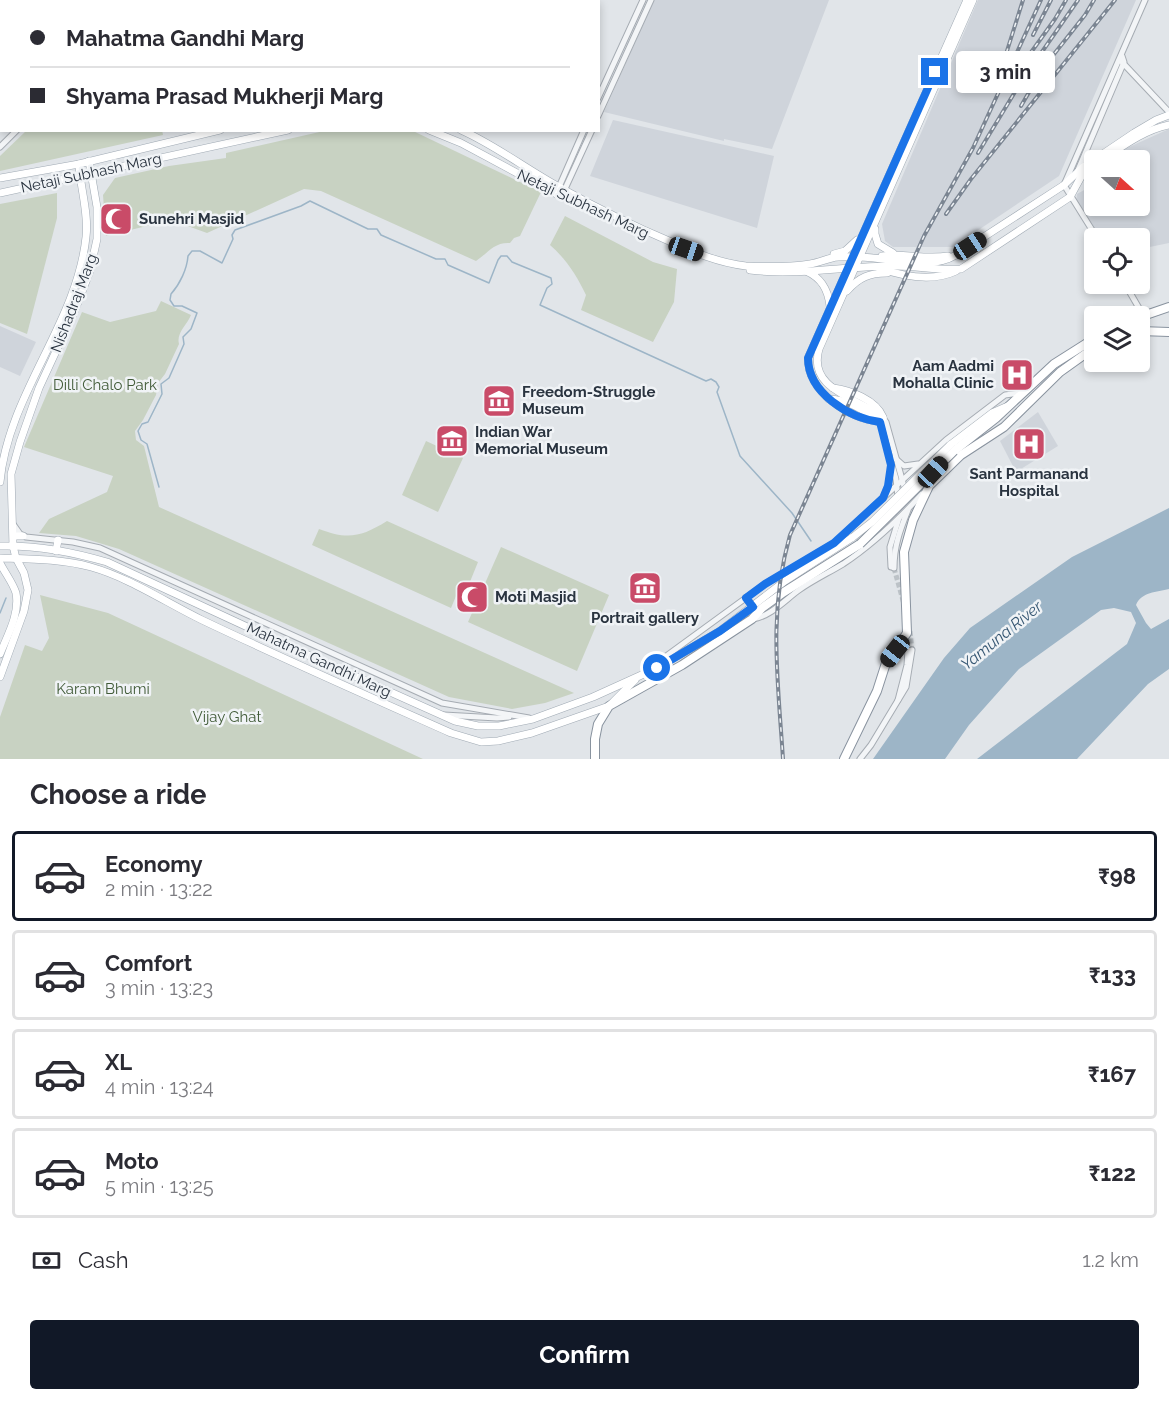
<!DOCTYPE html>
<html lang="en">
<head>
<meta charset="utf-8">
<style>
	:root { --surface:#fff; --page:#f2f2f3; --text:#2b2b33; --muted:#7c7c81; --line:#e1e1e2; --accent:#111827 }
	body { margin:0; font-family:Raleway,sans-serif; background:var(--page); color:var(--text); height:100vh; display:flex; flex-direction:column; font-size:22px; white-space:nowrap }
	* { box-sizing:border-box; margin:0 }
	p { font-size:20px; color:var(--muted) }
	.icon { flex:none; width:33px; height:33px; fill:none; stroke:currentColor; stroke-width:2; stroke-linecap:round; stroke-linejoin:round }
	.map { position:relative; height:759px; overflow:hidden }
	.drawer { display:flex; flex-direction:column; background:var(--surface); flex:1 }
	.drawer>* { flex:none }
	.guide { position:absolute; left:0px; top:0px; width:600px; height:132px; box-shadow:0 3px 9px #0003; display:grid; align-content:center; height:132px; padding:0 30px; background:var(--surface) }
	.needle { width:39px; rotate:111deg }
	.tools { position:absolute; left:1084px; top:150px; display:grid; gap:12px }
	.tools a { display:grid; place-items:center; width:66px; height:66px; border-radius:6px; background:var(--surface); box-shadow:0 3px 9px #0003; font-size:30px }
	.end { position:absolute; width:27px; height:27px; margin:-14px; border:8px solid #1a73e8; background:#fff; box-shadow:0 0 0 3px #fff }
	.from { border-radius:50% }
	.bubble { position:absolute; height:42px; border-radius:6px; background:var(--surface); box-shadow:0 3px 9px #0003; font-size:20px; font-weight:700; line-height:42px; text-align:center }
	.car { position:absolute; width:18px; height:36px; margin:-18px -9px; border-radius:8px; box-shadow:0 0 4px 2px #0007; background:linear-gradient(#222 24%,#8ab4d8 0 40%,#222 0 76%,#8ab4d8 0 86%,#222 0) }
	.guide b { display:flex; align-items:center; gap:21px; height:57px; font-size:22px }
	.guide b+b { border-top:2px solid var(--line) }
	.guide i { width:15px; height:15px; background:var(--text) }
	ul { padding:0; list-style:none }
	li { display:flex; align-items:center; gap:18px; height:90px; margin:0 12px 9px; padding:0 18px; border:3px solid var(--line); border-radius:6px }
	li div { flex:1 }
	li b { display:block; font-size:22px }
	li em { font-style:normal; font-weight:700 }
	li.on { border-color:var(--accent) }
	li>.icon { width:54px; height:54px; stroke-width:1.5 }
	h2 { padding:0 30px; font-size:27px; line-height:72px }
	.pay { display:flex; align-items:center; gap:15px; height:66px; padding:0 30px; font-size:22px }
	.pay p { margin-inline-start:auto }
	.primary-button { display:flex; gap:12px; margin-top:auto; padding:12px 30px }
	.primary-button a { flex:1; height:69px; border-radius:6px; background:var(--accent); color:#fff; font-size:24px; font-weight:700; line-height:69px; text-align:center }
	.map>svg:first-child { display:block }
</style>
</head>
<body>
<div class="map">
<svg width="1169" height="759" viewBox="0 0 1169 759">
	<rect width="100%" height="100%" fill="#e1e5e9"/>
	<g fill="#cfd4db">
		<polygon points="654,0 829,0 772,149 724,139 724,141 604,112"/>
		<polygon points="978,0 1136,0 1059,176 953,247 893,247 885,241 882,224"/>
		<polygon points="613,120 774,156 757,228 590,176"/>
		<polygon points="1169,129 1169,243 1140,249 1140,238 1100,238 1076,201 1077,194 1086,189 1084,182 1087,176 1095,170 1095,206 1140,206 1140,160 1107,160 1118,152"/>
		<polygon points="0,326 36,342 20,376 0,367"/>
		<polygon points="1038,412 1058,446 1016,472 1000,441"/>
	</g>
	<g fill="#c8d2c2">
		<polygon points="26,131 162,130 163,135 0,171 0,156"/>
		<path d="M324,131H413L541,192L520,236L514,238L510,243C494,242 488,253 476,261L321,191L304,189L207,233L171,220L106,236L103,195L115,178L169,166L226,158V153Z"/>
		<polygon points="57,193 57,218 27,334 0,323 0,204"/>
		<path d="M565,216L653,262L677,269L674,302L653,342L581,310L586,295C577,276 566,259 550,245Z"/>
		<path d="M161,301L191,315C187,325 176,333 179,344L165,374L158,383L156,395L143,420L135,431L136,440L144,446L159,507L574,693L545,703L512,709L449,697L119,549L76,536L39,533L49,519L107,492L113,476L24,447L82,312L110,322L156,311Z"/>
		<polygon points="426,441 463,458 438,512 402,495"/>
		<path d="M387,521L478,562L463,599L456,596L451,608L312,545L319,529C348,540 361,537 387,521Z"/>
		<polygon points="501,547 609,595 577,671 468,622"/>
		<polygon points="40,595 108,613 423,759 0,759 0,717 25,645 42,651 49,638"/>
	</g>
	<path fill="#9db5c7" d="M1169,508V589C1157,592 1141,592 1136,605L1146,623L1151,629L1169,619V669L1148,684L1077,759H977L1127,644L1136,623L1131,612L1114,608L1101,610L1019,669L969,725L945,759H873L944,658L970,628L1072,557Z"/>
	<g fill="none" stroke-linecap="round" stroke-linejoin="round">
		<g stroke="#9db5c7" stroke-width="1.5">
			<path d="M159,487L147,444L141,440L138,431L142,424L148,422L162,394L161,384L169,378L184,344L183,337L191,329L197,313L182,306H174L170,300L171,294C180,284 187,269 188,256L192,251H200L222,263L233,239L232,235L235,230L301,206L310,201L368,229H377L381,235L436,259H445L448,265L489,283L498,260L501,256H507L512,262L551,278L552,284L547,288L540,305L706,381L711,379L716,382L719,387L717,392L740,456L792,513L811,541"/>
			<polyline points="0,613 6,598"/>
		</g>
		<g stroke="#bcc2c7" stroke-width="5" stroke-dasharray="5 2.5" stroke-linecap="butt">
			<polyline points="894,568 904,604"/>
			<polyline points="910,631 912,650"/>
			<polyline points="906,633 908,650"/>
		</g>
		<g stroke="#a6acb3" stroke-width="7">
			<g id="minor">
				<polyline points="151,2 153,0"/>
				<polyline points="412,2 413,0"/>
				<polyline points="1121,61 1169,112"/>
				<polyline points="598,98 643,0"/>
				<polyline points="598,116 651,0"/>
				<polyline points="0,147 17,130"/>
				<polyline points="1078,170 1124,62 1122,56"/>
				<polyline points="564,191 592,130"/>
				<polyline points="558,195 559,187 584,130"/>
				<polyline points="1097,238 1064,185 1145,0"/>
				<polyline points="1125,284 1143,315"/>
				<polyline points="883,418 886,422 905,490"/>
				<polyline points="880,422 896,479 898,497"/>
				<polyline points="895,458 904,466 918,464"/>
				<polyline points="885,494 888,486 891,468"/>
				<polyline points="13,524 20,534 26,537 73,542 100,548 442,703 529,718"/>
				<polyline points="891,567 890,547 899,518"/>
				<path d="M894,568C894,546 900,530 908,510"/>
				<path d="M753,619C771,616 785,600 799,590C813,580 828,573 843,564C872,545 899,519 922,494"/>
				<polyline points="647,670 765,584 834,543 946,440 1005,395 1020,393"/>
				<polyline points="898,700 907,665 908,650"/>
				<polyline points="444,715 497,718 509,717"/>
				<polyline points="860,759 871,745 906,687 912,650"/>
			</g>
		</g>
		<g stroke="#a0aab4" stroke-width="8">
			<g id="major">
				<polyline points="429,130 461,143 558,195 608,217"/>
				<path d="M461,130C495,145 526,169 559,187C595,207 631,225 669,241C693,252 719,263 746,266C766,267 790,267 810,264C817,263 824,260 832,258C840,256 850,257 859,257C890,257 927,272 956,255L1064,185L1082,168L1134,133L1156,120L1169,115"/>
				<path d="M1102,160C1123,146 1144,130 1169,125"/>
				<polyline points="0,178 79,164 220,130"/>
				<polyline points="0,193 288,130"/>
				<polyline points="875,229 875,234 878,244 893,253"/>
				<polyline points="834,254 845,251 857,240"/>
				<path d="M882,256C904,253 926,260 948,256"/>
				<path d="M879,268C902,276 933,282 956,271"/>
				<path d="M750,270C796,276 845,266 892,266C915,265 938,271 961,269L1070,197L1082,175L1095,166"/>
				<path d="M806,271C822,278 828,290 830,306"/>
				<path d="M847,291C859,277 870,273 887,273"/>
				<path d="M833,388C850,390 876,400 883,417"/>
				<path d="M829,399C845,399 865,410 878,420"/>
				<path d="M883,418C859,398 807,390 819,349L973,0"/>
				<path d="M880,422C849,418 808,393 808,358L967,0"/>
				<polyline points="950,445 992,413 1008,406"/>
				<path d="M0,482C8,394 77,324 86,237C89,213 80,187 79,164"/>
				<polyline points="14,536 23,536"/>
				<path d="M0,546C35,545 73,552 107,562L310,656L455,721L478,726H499L533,719L593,697L657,668L720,631L785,581L853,537"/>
				<polyline points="56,551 58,540"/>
				<path d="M0,558C30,559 62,559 91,567C130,578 165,602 202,620C284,659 368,696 451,733L481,742L498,741L532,733L609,706L635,680"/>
				<path d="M0,563C5,573 13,583 16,593C20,614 7,636 0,654"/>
				<polyline points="746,598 753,607"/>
				<polyline points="0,677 24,611 28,590 24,573 16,558 13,546 11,474 20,442 39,388 75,310 90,271 97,239 97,207 89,161"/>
			</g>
		</g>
		<g stroke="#89939f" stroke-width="10">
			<g id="highway">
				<polyline points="1140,317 1169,307"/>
				<polyline points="1140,331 1169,332"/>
				<polyline points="954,451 996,418 1054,364 1095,338"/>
				<polyline points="595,759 595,739 598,724 609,706 682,665 752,619 762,608 784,592 860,544"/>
				<polyline points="844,759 877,691 886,663 907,633 904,552 913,520 929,486 961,455 1004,427 1060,372 1095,347"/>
			</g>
		</g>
		<use href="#minor" stroke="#f3f5f7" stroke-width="5"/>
		<use href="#major" stroke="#fff" stroke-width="7"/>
		<use href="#highway" stroke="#fff" stroke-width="8"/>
		<g stroke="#7b8592" stroke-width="4">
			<g id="rail">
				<polyline points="1033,35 1051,0"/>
				<polyline points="1001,70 1023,0"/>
				<polyline points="1014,76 1055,19 1066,0"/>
				<polyline points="1021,106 1043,68 1085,15 1094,0"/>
				<polyline points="978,153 1021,82 1078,0"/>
				<polyline points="946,214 971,179 1115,0"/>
				<path d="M783,759C778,681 768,612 790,535L924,236L973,148L1041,0"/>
			</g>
		</g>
		<use href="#rail" stroke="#f0f3f6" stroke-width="1.5" stroke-dasharray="4.5" stroke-linecap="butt"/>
		<g stroke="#a0aab4" stroke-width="8" stroke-linecap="butt">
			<polyline id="major-bridge" points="853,537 872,522 950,445"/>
		</g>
		<g stroke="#89939f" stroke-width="10" stroke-linecap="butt">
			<polyline id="highway-bridge" points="860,544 954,451"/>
		</g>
		<use href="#major-bridge" stroke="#fff" stroke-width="7"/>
		<use href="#highway-bridge" stroke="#fff" stroke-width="8"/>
	</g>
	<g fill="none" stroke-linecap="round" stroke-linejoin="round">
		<path stroke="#1a73e8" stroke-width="8" d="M657,668L720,631L753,607L746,598L765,584L834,543L883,498L888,486L891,465L880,422C849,418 808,393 808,358L935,72"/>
	</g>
	<defs>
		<g id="mosque-square" transform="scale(1.725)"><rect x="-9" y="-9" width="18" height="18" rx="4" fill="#c94b68" stroke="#f0f3f6"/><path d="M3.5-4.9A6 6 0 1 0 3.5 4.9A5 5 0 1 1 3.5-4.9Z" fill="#fff"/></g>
		<g id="hospital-square" transform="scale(1.725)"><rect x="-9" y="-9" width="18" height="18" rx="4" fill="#c94b68" stroke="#f0f3f6"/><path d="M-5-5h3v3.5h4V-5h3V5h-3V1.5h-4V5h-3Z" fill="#fff"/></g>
		<g id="museum-square" transform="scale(1.725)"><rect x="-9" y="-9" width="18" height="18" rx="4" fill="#c94b68" stroke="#f0f3f6"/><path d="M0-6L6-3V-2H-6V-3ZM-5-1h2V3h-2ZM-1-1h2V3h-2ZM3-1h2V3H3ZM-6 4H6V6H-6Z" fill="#fff"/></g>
	</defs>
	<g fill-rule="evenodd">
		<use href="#mosque-square" x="116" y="219"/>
		<use href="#hospital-square" x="1017" y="375"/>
		<use href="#museum-square" x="499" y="401"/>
		<use href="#museum-square" x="452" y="441"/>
		<use href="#hospital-square" x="1029" y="444"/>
		<use href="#museum-square" x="645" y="588"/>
		<use href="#mosque-square" x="472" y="597"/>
	</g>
	<g text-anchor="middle" stroke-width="5" stroke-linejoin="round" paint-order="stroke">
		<g font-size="15" fill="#2a3440" stroke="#f0f3f6">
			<text transform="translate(91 173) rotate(-12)" y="5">Netaji Subhash Marg</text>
			<text transform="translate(583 204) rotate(25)" y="5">Netaji Subhash Marg</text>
			<text transform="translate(74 303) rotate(-69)" y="5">Nishadraj Marg</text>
			<text transform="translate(319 660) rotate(25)" y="5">Mahatma Gandhi Marg</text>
		</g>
		<g font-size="15" font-weight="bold" fill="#2a3440" stroke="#f0f3f6" text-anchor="start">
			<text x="139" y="224">Sunehri Masjid</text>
			<text x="994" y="371" text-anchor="end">Aam Aadmi<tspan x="994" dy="17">Mohalla Clinic</tspan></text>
			<text x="522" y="397">Freedom-Struggle<tspan x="522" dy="17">Museum</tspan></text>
			<text x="475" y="437">Indian War<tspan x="475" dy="17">Memorial Museum</tspan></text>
			<text x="1029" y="479" text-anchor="middle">Sant Parmanand<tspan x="1029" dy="17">Hospital</tspan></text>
			<text x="495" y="602">Moti Masjid</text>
			<text x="645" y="623" text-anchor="middle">Portrait gallery</text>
		</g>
		<g font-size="15" fill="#415b38" stroke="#f0f3f6">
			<text x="105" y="390">Dilli Chalo Park</text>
			<text x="103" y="694">Karam Bhumi</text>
			<text x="227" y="722">Vijay Ghat</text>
		</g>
		<g font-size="16" font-style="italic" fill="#355672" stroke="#f0f3f6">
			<text transform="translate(1001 635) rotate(-39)" y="6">Yamuna River</text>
		</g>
	</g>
</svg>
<div class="tools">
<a><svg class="needle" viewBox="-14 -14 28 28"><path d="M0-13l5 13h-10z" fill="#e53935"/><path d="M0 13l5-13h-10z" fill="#7c7c81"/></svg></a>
<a><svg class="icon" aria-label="locate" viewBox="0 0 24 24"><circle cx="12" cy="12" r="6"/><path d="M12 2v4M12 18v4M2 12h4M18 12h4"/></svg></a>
<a><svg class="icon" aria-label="layers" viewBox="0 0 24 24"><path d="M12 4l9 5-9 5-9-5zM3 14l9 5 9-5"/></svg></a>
</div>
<i class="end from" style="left:657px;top:668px"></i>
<i class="end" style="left:935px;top:72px"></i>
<div class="bubble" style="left:956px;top:51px;width:99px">3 min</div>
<i class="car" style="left:970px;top:246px;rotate:57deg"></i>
<i class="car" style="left:686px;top:249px;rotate:109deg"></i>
<i class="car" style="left:933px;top:472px;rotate:43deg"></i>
<i class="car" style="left:895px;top:651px;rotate:218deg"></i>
<div class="guide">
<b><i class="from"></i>Mahatma Gandhi Marg</b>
<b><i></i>Shyama Prasad Mukherji Marg</b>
</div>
</div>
<section class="drawer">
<h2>Choose a ride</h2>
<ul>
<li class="on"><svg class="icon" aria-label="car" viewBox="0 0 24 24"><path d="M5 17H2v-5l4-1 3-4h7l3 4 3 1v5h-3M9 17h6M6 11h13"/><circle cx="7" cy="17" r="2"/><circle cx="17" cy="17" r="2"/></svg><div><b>Economy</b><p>2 min · 13:22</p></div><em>₹98</em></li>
<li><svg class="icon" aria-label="car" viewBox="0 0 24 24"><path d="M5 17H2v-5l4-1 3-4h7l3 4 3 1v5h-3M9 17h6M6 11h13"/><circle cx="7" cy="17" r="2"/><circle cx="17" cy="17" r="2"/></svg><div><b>Comfort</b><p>3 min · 13:23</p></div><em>₹133</em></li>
<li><svg class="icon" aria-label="car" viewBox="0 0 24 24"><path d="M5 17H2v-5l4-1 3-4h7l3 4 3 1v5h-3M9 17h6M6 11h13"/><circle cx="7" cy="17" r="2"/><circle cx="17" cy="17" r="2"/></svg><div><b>XL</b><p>4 min · 13:24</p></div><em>₹167</em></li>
<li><svg class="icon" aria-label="car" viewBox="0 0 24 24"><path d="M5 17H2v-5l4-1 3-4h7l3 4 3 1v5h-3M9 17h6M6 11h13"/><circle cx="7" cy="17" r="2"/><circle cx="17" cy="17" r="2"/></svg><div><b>Moto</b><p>5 min · 13:25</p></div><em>₹122</em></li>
</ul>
<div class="pay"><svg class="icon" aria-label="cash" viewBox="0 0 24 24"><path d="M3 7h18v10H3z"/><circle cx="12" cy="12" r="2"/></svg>Cash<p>1.2 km</p></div>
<div class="primary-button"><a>Confirm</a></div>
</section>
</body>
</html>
